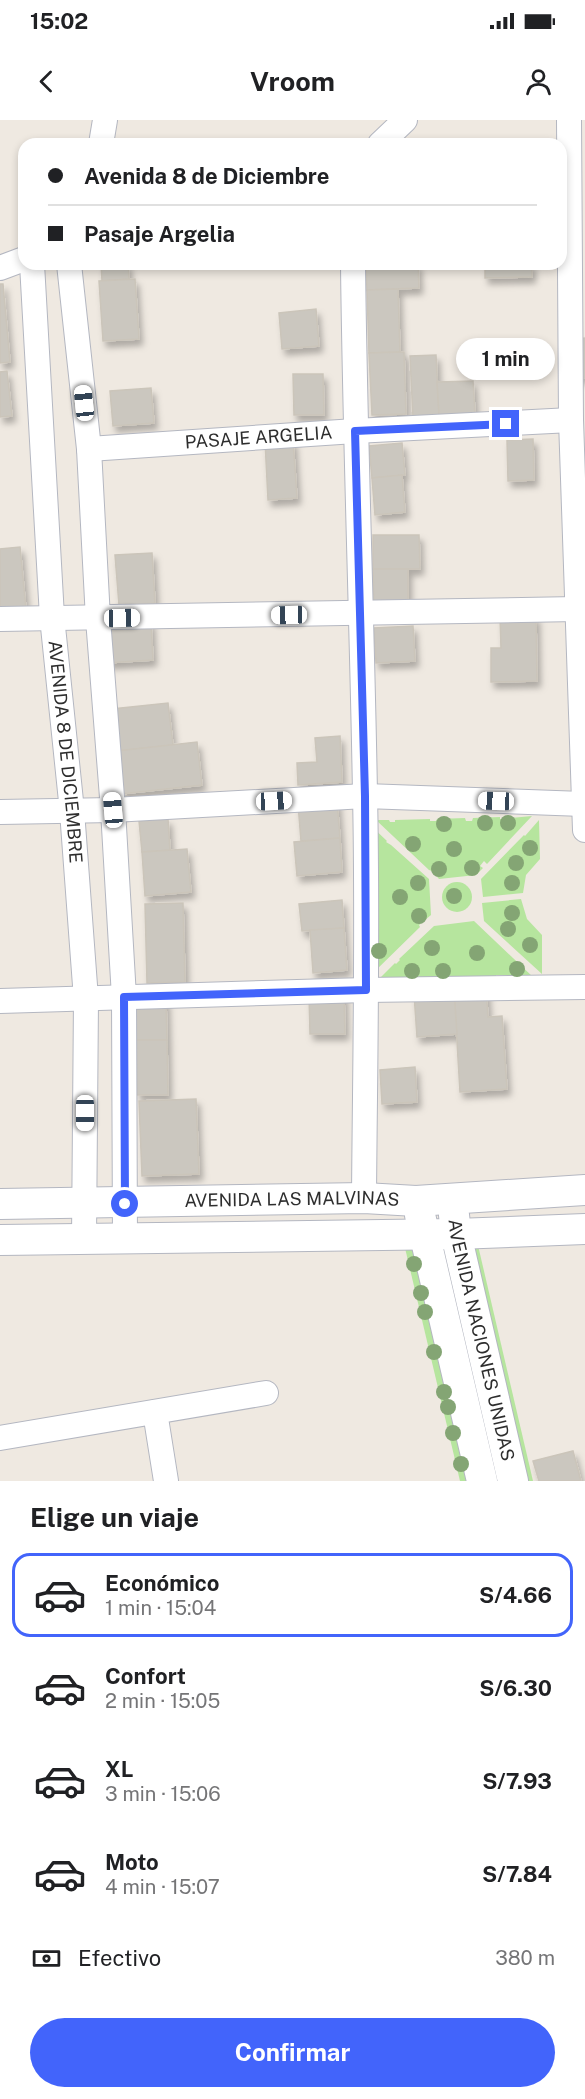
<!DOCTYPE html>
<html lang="es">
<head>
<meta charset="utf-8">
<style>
	:root { --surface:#fff; --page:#f2f2f2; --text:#202124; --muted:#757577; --line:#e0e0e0; --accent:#4264fb }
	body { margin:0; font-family:"Public Sans",sans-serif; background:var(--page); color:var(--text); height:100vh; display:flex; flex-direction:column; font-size:22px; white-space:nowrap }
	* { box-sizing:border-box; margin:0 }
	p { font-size:20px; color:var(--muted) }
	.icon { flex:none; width:33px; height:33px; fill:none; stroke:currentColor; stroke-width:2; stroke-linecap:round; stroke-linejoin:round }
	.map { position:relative; height:1361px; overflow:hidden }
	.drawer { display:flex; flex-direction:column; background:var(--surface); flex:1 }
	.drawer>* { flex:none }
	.banner { position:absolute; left:18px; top:18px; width:549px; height:132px; border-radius:18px; box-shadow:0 3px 9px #0003; display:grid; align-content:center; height:132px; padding:0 30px; background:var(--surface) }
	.end { position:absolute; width:27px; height:27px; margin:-14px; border:8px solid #4264fb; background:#fff; box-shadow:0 0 0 3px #fff }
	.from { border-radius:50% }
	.bubble { position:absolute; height:42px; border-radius:21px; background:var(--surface); box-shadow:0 3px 9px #0003; font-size:20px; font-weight:700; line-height:42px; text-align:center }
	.car { position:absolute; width:18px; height:36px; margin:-18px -9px; border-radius:8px; box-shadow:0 0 4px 2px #0007; background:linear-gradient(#fff 24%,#345 0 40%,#fff 0 76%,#345 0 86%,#fff 0) }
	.banner b { display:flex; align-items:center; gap:21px; height:57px; font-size:22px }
	.banner b+b { border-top:2px solid var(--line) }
	.banner i { width:15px; height:15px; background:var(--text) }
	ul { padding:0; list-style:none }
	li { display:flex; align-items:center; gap:18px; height:84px; margin:0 12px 9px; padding:0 18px; border:3px solid transparent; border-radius:18px }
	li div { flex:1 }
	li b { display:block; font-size:22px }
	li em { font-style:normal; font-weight:700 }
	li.selected { border-color:var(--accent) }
	li>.icon { width:54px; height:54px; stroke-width:1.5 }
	h2 { padding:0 30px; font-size:27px; line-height:72px }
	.pay { display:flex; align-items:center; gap:15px; height:66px; padding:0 30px; font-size:22px }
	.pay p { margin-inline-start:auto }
	.primary-button { display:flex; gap:12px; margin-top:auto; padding:12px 30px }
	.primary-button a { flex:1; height:69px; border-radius:36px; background:var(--accent); color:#fff; font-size:24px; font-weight:700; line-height:69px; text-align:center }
	.status { display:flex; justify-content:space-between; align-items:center; height:42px; padding:0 30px; background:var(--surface); direction:ltr }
	.status svg { height:16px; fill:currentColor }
	header { display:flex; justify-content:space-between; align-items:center; height:78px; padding:0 30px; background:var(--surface); font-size:27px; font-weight:700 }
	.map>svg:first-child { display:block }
</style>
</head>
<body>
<div class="status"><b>15:02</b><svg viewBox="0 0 49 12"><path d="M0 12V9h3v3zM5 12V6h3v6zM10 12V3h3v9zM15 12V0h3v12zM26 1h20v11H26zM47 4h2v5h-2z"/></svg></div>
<header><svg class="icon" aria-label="back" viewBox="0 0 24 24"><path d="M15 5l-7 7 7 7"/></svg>Vroom<svg class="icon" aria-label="person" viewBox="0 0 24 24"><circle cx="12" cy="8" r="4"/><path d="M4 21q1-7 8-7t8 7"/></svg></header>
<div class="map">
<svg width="585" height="1361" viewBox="0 0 585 1361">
	<defs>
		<filter id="shadow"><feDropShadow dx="3.5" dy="6" stdDeviation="3" flood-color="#0004"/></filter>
	</defs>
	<rect width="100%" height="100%" fill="#efe9e1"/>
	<g fill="#b6e59e">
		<polygon points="532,696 487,744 484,741 480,746 483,748 476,755 439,759 432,751 429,750 376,700 389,700 390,702 395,702 395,700 430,699 430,701 436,701 437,699 465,698 466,701 472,701 473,698 500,697 500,699"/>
		<polygon points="539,700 540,739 526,755 523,773 483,777 481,759 524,715 525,716"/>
		<polygon points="368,703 387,721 386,722 391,725 429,759 431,795 419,805 420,807 372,854"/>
		<circle cx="457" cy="777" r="15"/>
		<polygon points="521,779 527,799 542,815 542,854 484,801 482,783"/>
		<polygon points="474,801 533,857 507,857 507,855 496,855 496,857 437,859 437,857 429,857 429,859 377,861 395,843 396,844 400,840 399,839 434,806"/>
		<polygon points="473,1104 533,1361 522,1361 465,1106"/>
		<polygon points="409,1107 472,1361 460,1361 401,1111"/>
	</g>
	<g fill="#cbc7bf" stroke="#cbc5ba" stroke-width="1.5" filter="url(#shadow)">
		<polygon points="101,144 128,144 129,159 102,161"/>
		<polygon points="366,144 418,144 419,168 367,170"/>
		<polygon points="485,144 532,144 532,157 485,158"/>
		<polygon points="135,159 139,219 103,221 99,161"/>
		<polygon points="0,164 3,164 10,242 0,243"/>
		<polygon points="398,169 400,232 369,233 367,170"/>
		<polygon points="316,189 319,226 282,229 279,193"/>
		<polygon points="585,218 585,258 578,258 575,219"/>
		<polygon points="404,232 406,294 372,295 369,233"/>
		<polygon points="436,235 439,295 413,297 410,236"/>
		<polygon points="7,251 12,296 0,297 0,252"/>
		<polygon points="293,254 323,254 324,295 294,295"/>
		<polygon points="473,261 475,294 439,295 437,262"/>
		<polygon points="151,268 154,303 113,306 110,271"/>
		<polygon points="533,319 534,360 508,361 507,320"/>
		<polygon points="293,320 297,378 268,380 265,321"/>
		<polygon points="402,323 405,355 372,358 369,326"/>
		<polygon points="402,355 405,392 375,395 372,358"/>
		<polygon points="373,415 419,415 420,449 373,449"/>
		<polygon points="20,427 26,489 0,491 0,429"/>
		<polygon points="152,433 155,483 119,485 115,435"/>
		<polygon points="373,449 408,449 408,481 374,481"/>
		<polygon points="500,496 536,496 537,561 491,562 491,528 501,528"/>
		<polygon points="151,501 153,540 106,543 104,504"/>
		<polygon points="413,506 415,541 376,543 374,508"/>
		<polygon points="168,583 173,625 117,631 112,589"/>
		<polygon points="340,616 342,662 298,665 297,643 317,642 315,618"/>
		<polygon points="197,622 202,665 121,674 117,631"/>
		<polygon points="337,681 340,718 301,721 298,684"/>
		<polygon points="168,699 170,730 142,732 139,701"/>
		<polygon points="340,718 342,752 297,756 294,722"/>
		<polygon points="187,729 191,772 145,776 142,732"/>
		<polygon points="342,780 344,808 302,811 299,784"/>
		<polygon points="183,783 185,862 147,863 145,784"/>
		<polygon points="344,808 347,850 313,853 310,810"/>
		<polygon points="486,869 488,897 502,896 507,969 460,972 454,871"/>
		<polygon points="454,871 457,914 417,917 414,874"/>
		<polygon points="344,874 345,914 310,914 309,875"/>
		<polygon points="135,880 166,880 167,920 136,920"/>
		<polygon points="136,920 167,920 168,975 137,975"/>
		<polygon points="415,947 417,982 382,984 380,950"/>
		<polygon points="196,979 199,1054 142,1056 139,981"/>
		<polygon points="573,1331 581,1361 539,1361 533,1341"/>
	</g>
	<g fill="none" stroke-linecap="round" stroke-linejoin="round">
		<g stroke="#b4b7c1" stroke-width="26">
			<g id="minor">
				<polyline points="569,0 571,300 585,710"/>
				<polyline points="101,24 105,0"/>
				<polyline points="380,24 405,0"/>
				<path id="s1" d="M32,144L52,497L72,691L86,879L84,1119"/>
				<polyline points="69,144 89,329 98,499 113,690 124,877 125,1120"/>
				<path d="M353,144C355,321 362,498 365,674C368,809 365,944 364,1078"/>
				<polyline points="0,148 24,139"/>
				<path id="s2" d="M89,329L355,311L571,300"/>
				<polyline points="0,499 577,489"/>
				<polyline points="0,692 113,690 365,676 583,684"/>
				<polyline points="0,881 366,870 585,867"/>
				<polyline points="155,1292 166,1361"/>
				<polyline points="0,1318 266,1273"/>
			</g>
		</g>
		<g stroke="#b4b7c1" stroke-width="32">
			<g id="tertiary">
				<path id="s3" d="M0,1084L364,1078L416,1081L585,1070"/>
				<polyline points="420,1095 482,1361"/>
				<path id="s4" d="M454,1095L456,1114L513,1361"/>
				<polyline points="0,1120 456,1114 585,1109"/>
			</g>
		</g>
		<use href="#minor" stroke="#fff" stroke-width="24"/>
		<use href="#tertiary" stroke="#fff" stroke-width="30"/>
	</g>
	<g fill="#84a574">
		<circle cx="485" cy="703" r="8"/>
		<circle cx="508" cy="703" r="8"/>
		<circle cx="444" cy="704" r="8"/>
		<circle cx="413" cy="724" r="8"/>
		<circle cx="530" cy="728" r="8"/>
		<circle cx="454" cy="729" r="8"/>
		<circle cx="516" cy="743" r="8"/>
		<circle cx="472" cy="748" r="8"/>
		<circle cx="439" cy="749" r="8"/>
		<circle cx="418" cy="763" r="8"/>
		<circle cx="512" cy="763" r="8"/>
		<circle cx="454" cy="776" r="8"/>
		<circle cx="400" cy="777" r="8"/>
		<circle cx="512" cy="793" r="8"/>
		<circle cx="419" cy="796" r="8"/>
		<circle cx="508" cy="809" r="8"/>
		<circle cx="530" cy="825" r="8"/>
		<circle cx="432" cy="828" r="8"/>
		<circle cx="379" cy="831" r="8"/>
		<circle cx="477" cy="833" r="8"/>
		<circle cx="517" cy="849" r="8"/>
		<circle cx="412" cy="851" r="8"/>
		<circle cx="443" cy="851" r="8"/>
		<circle cx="414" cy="1144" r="8"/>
		<circle cx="421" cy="1173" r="8"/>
		<circle cx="425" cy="1192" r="8"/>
		<circle cx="434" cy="1232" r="8"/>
		<circle cx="444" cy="1272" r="8"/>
		<circle cx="448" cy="1287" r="8"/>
		<circle cx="453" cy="1313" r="8"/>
		<circle cx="461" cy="1344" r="8"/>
	</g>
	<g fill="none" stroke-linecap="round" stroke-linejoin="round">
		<polyline stroke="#4264fb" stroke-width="8" points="125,1084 124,877 366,870 365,676 355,311 506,304"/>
	</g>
	<g text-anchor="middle" stroke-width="6" stroke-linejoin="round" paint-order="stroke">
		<g font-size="18" fill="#2e2e2e" stroke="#fff">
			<text dy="6" stroke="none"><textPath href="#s2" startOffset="170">PASAJE ARGELIA</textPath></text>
			<text dy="6" stroke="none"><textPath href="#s1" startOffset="489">AVENIDA 8 DE DICIEMBRE</textPath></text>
			<text dy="6" stroke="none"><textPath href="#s3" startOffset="292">AVENIDA LAS MALVINAS</textPath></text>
			<text dy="6" stroke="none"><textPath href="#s4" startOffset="128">AVENIDA NACIONES UNIDAS</textPath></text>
		</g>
	</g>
</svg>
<i class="end from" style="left:125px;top:1084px"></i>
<i class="end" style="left:506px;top:304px"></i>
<div class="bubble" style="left:456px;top:218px;width:99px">1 min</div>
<i class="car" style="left:84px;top:283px;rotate:354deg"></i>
<i class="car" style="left:289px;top:495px;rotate:269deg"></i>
<i class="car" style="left:122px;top:498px;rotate:89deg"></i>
<i class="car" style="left:274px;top:681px;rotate:87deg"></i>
<i class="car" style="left:496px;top:681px;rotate:272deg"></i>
<i class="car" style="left:113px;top:690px;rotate:355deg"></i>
<i class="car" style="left:85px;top:993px;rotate:180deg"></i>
<div class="banner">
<b><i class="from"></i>Avenida 8 de Diciembre</b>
<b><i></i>Pasaje Argelia</b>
</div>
</div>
<section class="drawer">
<h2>Elige un viaje</h2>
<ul>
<li class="selected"><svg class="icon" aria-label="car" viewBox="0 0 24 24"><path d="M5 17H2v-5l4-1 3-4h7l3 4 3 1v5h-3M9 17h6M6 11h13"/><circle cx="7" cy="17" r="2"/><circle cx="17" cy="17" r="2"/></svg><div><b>Económico</b><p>1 min · 15:04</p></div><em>S/4.66</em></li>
<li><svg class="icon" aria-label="car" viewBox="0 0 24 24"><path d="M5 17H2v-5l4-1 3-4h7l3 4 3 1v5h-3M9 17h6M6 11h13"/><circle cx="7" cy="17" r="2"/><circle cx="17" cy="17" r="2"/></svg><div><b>Confort</b><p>2 min · 15:05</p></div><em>S/6.30</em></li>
<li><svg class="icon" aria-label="car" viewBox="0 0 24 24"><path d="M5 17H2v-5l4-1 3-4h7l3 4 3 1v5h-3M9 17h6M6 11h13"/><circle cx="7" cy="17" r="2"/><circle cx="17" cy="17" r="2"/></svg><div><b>XL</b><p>3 min · 15:06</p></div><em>S/7.93</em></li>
<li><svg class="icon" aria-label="car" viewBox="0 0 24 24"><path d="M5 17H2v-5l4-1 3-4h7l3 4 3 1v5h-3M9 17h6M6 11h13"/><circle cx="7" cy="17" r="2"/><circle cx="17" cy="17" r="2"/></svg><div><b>Moto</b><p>4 min · 15:07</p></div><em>S/7.84</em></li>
</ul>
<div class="pay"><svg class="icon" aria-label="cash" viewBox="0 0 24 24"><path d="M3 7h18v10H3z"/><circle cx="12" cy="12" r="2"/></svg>Efectivo<p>380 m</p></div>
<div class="primary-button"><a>Confirmar</a></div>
</section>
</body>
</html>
